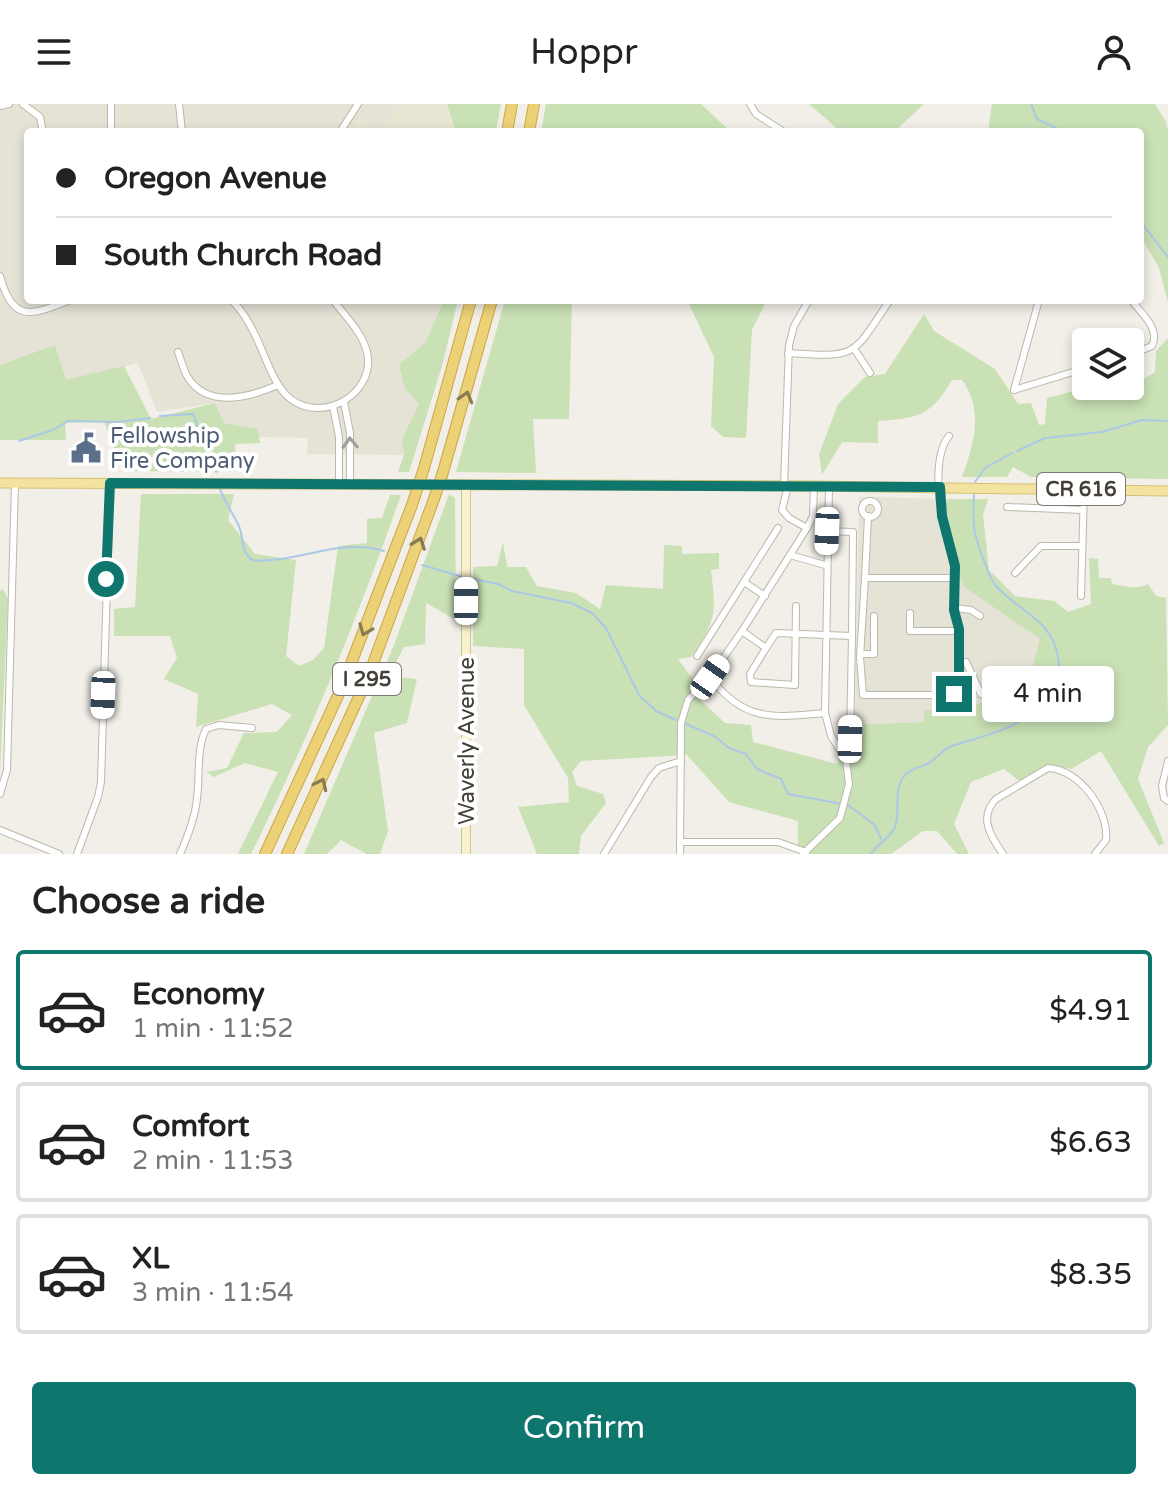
<!DOCTYPE html>
<html lang="en">
<head>
<meta charset="utf-8">
<style>
	:root { --surface:#fff; --page:#f6f6f6; --text:#222; --muted:#767676; --line:#e0e0e0; --accent:#0f766e }
	body { margin:0; font-family:"Varela Round",sans-serif; background:var(--page); color:var(--text); height:100vh; display:flex; flex-direction:column; font-size:30px; white-space:nowrap }
	* { box-sizing:border-box; margin:0 }
	p { font-size:26px; color:var(--muted) }
	.icon { flex:none; width:44px; height:44px; fill:none; stroke:currentColor; stroke-width:2; stroke-linecap:round; stroke-linejoin:round }
	.map { position:relative; height:750px; overflow:hidden }
	.side { display:flex; flex-direction:column; background:var(--surface); flex:1 }
	.side>* { flex:none }
	.hud { position:absolute; left:24px; top:24px; width:1120px; height:176px; border-radius:8px; box-shadow:0 4px 12px #0003; display:grid; align-content:center; height:176px; padding:0 32px; background:var(--surface) }
	.fabs { position:absolute; left:1072px; top:224px; display:grid; gap:16px }
	.fabs a { display:grid; place-items:center; width:72px; height:72px; border-radius:8px; background:var(--surface); box-shadow:0 4px 12px #0003; font-size:40px }
	.end { position:absolute; width:36px; height:36px; margin:-18px; border:10px solid #0f766e; background:#fff; box-shadow:0 0 0 4px #fff }
	.from { border-radius:50% }
	.bubble { position:absolute; height:56px; border-radius:8px; background:var(--surface); box-shadow:0 4px 12px #0003; font-size:26px; font-weight:600; line-height:56px; text-align:center }
	.car { position:absolute; width:24px; height:48px; margin:-24px -12px; border-radius:10px; box-shadow:0 0 6px 2px #0007; background:linear-gradient(#fff 24%,#345 0 40%,#fff 0 76%,#345 0 86%,#fff 0) }
	.hud b { display:flex; align-items:center; gap:28px; height:76px; font-size:30px }
	.hud b+b { border-top:2px solid var(--line) }
	.hud i { width:20px; height:20px; background:var(--text) }
	ul { padding:0; list-style:none }
	li { display:flex; align-items:center; gap:24px; height:120px; margin:0 16px 12px; padding:0 16px; border:4px solid var(--line); border-radius:8px }
	li div { flex:1 }
	li b { display:block; font-size:30px }
	li em { font-style:normal; font-weight:600 }
	li.on { border-color:var(--accent) }
	li>.icon { width:72px; height:72px; stroke-width:1.5 }
	h2 { padding:0 32px; font-size:36px; line-height:96px }
	.action { display:flex; gap:16px; margin-top:auto; padding:16px 32px }
	.action a { flex:1; height:92px; border-radius:8px; background:var(--accent); color:#fff; font-size:32px; font-weight:600; line-height:92px; text-align:center }
	header { display:flex; justify-content:space-between; align-items:center; height:104px; padding:0 32px; background:var(--surface); font-size:36px; font-weight:600 }
	.map>svg:first-child { display:block }
</style>
</head>
<body>
<header><svg class="icon" aria-label="menu" viewBox="0 0 24 24"><path d="M4 6h16M4 12h16M4 18h16"/></svg>Hoppr<svg class="icon" aria-label="person" viewBox="0 0 24 24"><circle cx="12" cy="8" r="4"/><path d="M4 21q1-7 8-7t8 7"/></svg></header>
<div class="map">
<svg width="1168" height="750" viewBox="0 0 1168 750">
	<rect width="100%" height="100%" fill="#f1efe7"/>
	<g fill="#e5e2d6">
		<polygon points="0,0 400,0 378,28 360,13 349,28 28,28 28,196 440,196 442,198 426,238 400,261 405,285 419,300 402,335 404,351 307,350 308,334 259,333 258,325 224,319 215,299 157,308 138,259 66,277 54,242 0,261"/>
		<polygon points="859,393 949,395 945,401 959,470 964,483 1040,535 1032,565 1014,567 982,599 926,606 923,618 855,621"/>
	</g>
	<polygon fill="#e9e5d3" points="400,0 447,0 456,28 349,28 360,13 378,27"/>
	<g fill="#c9e1b5">
		<polygon points="447,0 501,0 496,28 456,28"/>
		<polygon points="546,0 701,0 731,28 541,28"/>
		<polygon points="809,0 924,0 894,28 841,28"/>
		<polygon points="992,0 1155,0 1166,18 1168,27 1168,198 1159,164 1140,131 1140,28 988,28"/>
		<polygon points="440,196 458,196 442,262 409,368 398,368 404,351 402,335 419,300 405,285 399,261 426,238 442,199"/>
		<polygon points="505,196 572,196 569,315 533,315 536,369 456,368"/>
		<polygon points="687,196 767,196 752,226 746,334 723,333 711,322 714,253"/>
		<path d="M924,210L934,227L995,265L1018,300L1031,299L1039,321L1045,320L1047,294L1085,284L1123,288L1155,268L1156,247L1168,234V375L1031,373L1013,363L1007,373H962C974,340 984,306 962,276H952C931,312 918,314 878,317V339L842,338L822,371L819,350L838,300L865,273L885,270Z"/>
		<polygon points="55,241 66,276 124,262 151,315 215,299 224,319 258,325 260,339 235,340 236,368 128,367 112,340 104,317 65,319 66,336 0,336 0,261"/>
		<path d="M141,390H234L228,416L255,450L296,456L286,552L299,562L313,556L324,544L338,442L367,439V415L382,414L390,391H401C358,513 309,633 251,750H238L278,668L245,659L214,673L206,668L227,664L244,629L277,628L292,611L272,600L196,623L198,590L164,575L177,554L170,532H114V505L135,503Z"/>
		<polygon points="449,390 455,394 456,516 426,499 425,540 404,543 389,572 417,575 407,619 374,629 388,727 380,750 367,750 341,736 327,750 304,750 394,541"/>
		<path d="M949,395H988L983,411L989,466L1015,492L1054,497L1068,508L1091,500L1089,454L1098,455L1099,474H1111L1112,480C1124,482 1138,486 1148,480L1156,492L1166,494L1168,621L1148,643L1138,675L1164,739L1159,742L1101,647L1071,665L1048,660L1021,678L1004,665L971,678L954,720L969,750H957L937,727H923L891,750H798V717L729,698L687,651L581,657L572,668L577,682L603,690L606,699L581,732L579,750H537L518,703L569,698L568,674L524,601V545L473,542V463L497,462L503,438L507,463H526L537,482L576,489L600,505L606,481L663,485L664,441L682,442V450L719,449V465L711,466C716,510 717,515 691,553L678,555L694,577L696,592L725,619L751,621L753,638L837,660L855,621L923,618L925,606L982,599L1014,567L1032,565L1040,535L964,483L959,470L945,401Z"/>
		<polygon points="3,485 8,495 0,668 0,487"/>
	</g>
	<g fill="none" stroke-linecap="round" stroke-linejoin="round">
		<g stroke="#abc8e7" stroke-width="2">
			<polyline points="1031,0 1037,15 1064,28"/>
			<polyline points="1140,117 1168,153"/>
			<polyline points="160,312 193,310 216,368"/>
			<polyline points="19,337 53,326 68,317 118,318 150,314"/>
			<polyline points="1017,347 1045,334 1102,328 1142,316 1168,317"/>
			<polyline points="975,378 985,364 1012,349"/>
			<path d="M220,385C225,398 232,408 238,420C245,434 239,446 252,456C296,460 340,433 384,447"/>
			<polyline points="422,461 463,473"/>
			<polyline points="473,475 498,480 512,487 571,499 592,509 606,524 639,591 656,607 676,616"/>
			<polyline points="686,620 714,632 729,644 746,650 757,665 781,675 788,690 842,700"/>
			<polyline points="848,701 875,721 881,735"/>
			<path d="M871,750C878,739 890,734 895,723C901,707 892,684 906,670C911,665 920,663 927,660C937,655 942,645 952,642C988,630 1023,625 1048,593C1057,580 1061,569 1058,553C1052,515 1019,508 996,482C989,474 987,464 983,454C972,426 973,419 974,389"/>
		</g>
		<g stroke="#bcb8ab" stroke-width="8">
			<g id="street">
				<polyline points="23,0 40,13 43,28"/>
				<polyline points="179,0 182,28"/>
				<polyline points="750,0 756,10 784,28"/>
				<polyline points="0,2 9,0"/>
				<polyline points="111,28 111,0"/>
				<polyline points="204,28 233,28"/>
				<polyline points="340,28 358,0"/>
				<path d="M0,172C13,220 32,211 70,196"/>
				<path d="M231,196C262,224 266,278 292,296C325,319 376,289 367,248C362,228 345,212 333,196"/>
				<polyline points="855,246 870,269"/>
				<path d="M178,248C181,256 183,264 187,272C207,306 250,293 278,281"/>
				<path d="M788,249C859,254 852,252 890,196"/>
				<path d="M1130,251L1152,242C1161,225 1141,209 1131,196"/>
				<polyline points="1014,286 1039,196"/>
				<polyline points="1014,286 1086,264"/>
				<polyline points="344,298 350,329 350,380"/>
				<polyline points="333,302 339,333 339,380"/>
				<path d="M949,332C933,351 938,401 945,424C949,441 957,456 954,474H865L860,553L863,591H949L957,587C965,550 953,511 954,474"/>
				<polyline points="784,382 789,241 794,222 809,196"/>
				<polyline points="788,382 782,406 789,414 807,424"/>
				<circle cx="870" cy="405" r="8"/>
				<polyline points="1007,403 1083,406"/>
				<polyline points="827,427 853,428 852,532"/>
				<polyline points="790,451 825,461"/>
				<polyline points="1015,469 1041,442 1082,442"/>
				<polyline points="865,474 868,412"/>
				<polyline points="744,478 765,492"/>
				<polyline points="1081,492 1084,385"/>
				<polyline points="954,504 971,506 980,512"/>
				<polyline points="910,509 910,527 959,527"/>
				<polyline points="742,527 766,544 776,529 852,532 850,635 838,643"/>
				<polyline points="766,544 750,570 751,578 795,581 796,502"/>
				<polyline points="861,550 874,550 874,512"/>
				<polyline points="697,552 778,424"/>
				<polyline points="959,558 966,558 981,590"/>
				<path d="M710,573C743,618 774,614 825,609"/>
				<polyline points="1168,657 1162,682 1164,694 1168,697"/>
				<polyline points="0,690 7,666 15,379"/>
				<polyline points="0,726 59,750"/>
				<polyline points="680,738 778,738 806,748"/>
				<polyline points="77,750 98,693 101,678 110,379"/>
				<path d="M180,750C188,732 195,714 197,695C200,673 196,645 206,625L219,621L252,624"/>
				<polyline points="604,750 651,673 659,664 681,657"/>
				<polyline points="680,750 681,619 688,596 710,573 742,527 807,424 813,412 814,382"/>
				<polyline points="803,750 840,714 849,680 846,655 831,632 825,609 829,382"/>
				<path d="M1003,750C991,733 978,713 996,695L1048,664C1079,665 1109,706 1106,736L1095,750"/>
			</g>
		</g>
		<g stroke="#ccc49c" stroke-width="10">
			<polyline id="secondary" points="466,381 466,750"/>
		</g>
		<g stroke="#d5c172" stroke-width="11">
			<polyline id="primary" points="0,379 814,382 1168,387"/>
		</g>
		<g stroke="#caa749" stroke-width="12">
			<g id="highway">
				<polyline points="507,28 512,0"/>
				<polyline points="529,28 534,0"/>
				<polyline points="424,364 471,196"/>
				<polyline points="443,368 492,196"/>
				<polyline points="265,750 342,583 412,401"/>
				<polyline points="287,750 368,573 434,395"/>
			</g>
		</g>
		<use href="#street" stroke="#fff" stroke-width="6"/>
		<use href="#secondary" stroke="#f8f1cb" stroke-width="8"/>
		<use href="#primary" stroke="#f2e3a0" stroke-width="9"/>
		<use href="#highway" stroke="#ecd177" stroke-width="10"/>
		<g stroke="#caa749" stroke-width="12" stroke-linecap="butt">
			<g id="highway-bridge">
				<polyline points="434,395 443,368"/>
				<polyline points="412,401 424,364"/>
			</g>
		</g>
		<use href="#highway-bridge" stroke="#ecd177" stroke-width="10"/>
	</g>
	<defs><path id="oneway-chevron" d="M-2-3.5L2.5 0L-2 3.5" fill="none" stroke-width="1.6" stroke-linecap="round" stroke-linejoin="round" transform="scale(2)"/></defs>
	<g stroke="#877a51">
		<use href="#oneway-chevron" transform="translate(466 293) rotate(-74)"/>
		<use href="#oneway-chevron" transform="translate(419 439) rotate(-70)"/>
		<use href="#oneway-chevron" transform="translate(365 526) rotate(112)"/>
		<use href="#oneway-chevron" transform="translate(321 680) rotate(-65)"/>
	</g>
	<use stroke="#a2a09b" href="#oneway-chevron" transform="translate(350 339) rotate(-92)"/>
	<g fill="none" stroke-linecap="round" stroke-linejoin="round">
		<polyline stroke="#0f766e" stroke-width="10" points="106,475 110,379 940,383 942,412 955,462 954,506 959,525 959,583 954,590"/>
	</g>
	<defs>
		<g id="civic-bare" transform="scale(2.4)"><path d="M-.6-6.5H3V-4.5H.6V-3L4-1V1h2V6H-6V1h2V-1L-.6-3ZM-1.2 2.5V6h2.4V2.5Z" fill="#5c6f8a" stroke="#fff" stroke-width="2.5" paint-order="stroke"/></g>
	</defs>
	<g fill-rule="evenodd">
		<use href="#civic-bare" x="86" y="344"/>
	</g>
	<g text-anchor="middle" stroke-width="8" stroke-linejoin="round" paint-order="stroke">
		<g fill="#fff" stroke="#7c7973" stroke-width="2">
			<rect x="1037" y="369" width="88" height="32" rx="6"/>
			<rect x="333" y="559" width="68" height="32" rx="6"/>
		</g>
		<g font-size="20" font-weight="bold" fill="#444037">
			<text x="1081" y="392">CR 616</text>
			<text x="367" y="582">I 295</text>
		</g>
		<g font-size="22" fill="#4e5e75" stroke="#fff" text-anchor="start">
			<text x="110" y="339">Fellowship<tspan x="110" dy="25">Fire Company</tspan></text>
		</g>
		<g font-size="22" fill="#444037" stroke="#fff">
			<text transform="translate(466 637) rotate(-90)" y="8">Waverly Avenue</text>
		</g>
	</g>
</svg>
<div class="fabs">
<a><svg class="icon" aria-label="layers" viewBox="0 0 24 24"><path d="M12 4l9 5-9 5-9-5zM3 14l9 5 9-5"/></svg></a>
</div>
<i class="end from" style="left:106px;top:475px"></i>
<i class="end" style="left:954px;top:590px"></i>
<div class="bubble" style="left:982px;top:562px;width:132px">4 min</div>
<i class="car" style="left:827px;top:427px;rotate:182deg"></i>
<i class="car" style="left:466px;top:497px;rotate:0deg"></i>
<i class="car" style="left:710px;top:573px;rotate:35deg"></i>
<i class="car" style="left:103px;top:591px;rotate:182deg"></i>
<i class="car" style="left:850px;top:635px;rotate:1deg"></i>
<div class="hud">
<b><i class="from"></i>Oregon Avenue</b>
<b><i></i>South Church Road</b>
</div>
</div>
<section class="side">
<h2>Choose a ride</h2>
<ul>
<li class="on"><svg class="icon" aria-label="car" viewBox="0 0 24 24"><path d="M5 17H2v-5l4-1 3-4h7l3 4 3 1v5h-3M9 17h6M6 11h13"/><circle cx="7" cy="17" r="2"/><circle cx="17" cy="17" r="2"/></svg><div><b>Economy</b><p>1 min · 11:52</p></div><em>$4.91</em></li>
<li><svg class="icon" aria-label="car" viewBox="0 0 24 24"><path d="M5 17H2v-5l4-1 3-4h7l3 4 3 1v5h-3M9 17h6M6 11h13"/><circle cx="7" cy="17" r="2"/><circle cx="17" cy="17" r="2"/></svg><div><b>Comfort</b><p>2 min · 11:53</p></div><em>$6.63</em></li>
<li><svg class="icon" aria-label="car" viewBox="0 0 24 24"><path d="M5 17H2v-5l4-1 3-4h7l3 4 3 1v5h-3M9 17h6M6 11h13"/><circle cx="7" cy="17" r="2"/><circle cx="17" cy="17" r="2"/></svg><div><b>XL</b><p>3 min · 11:54</p></div><em>$8.35</em></li>
</ul>
<div class="action"><a>Confirm</a></div>
</section>
</body>
</html>
